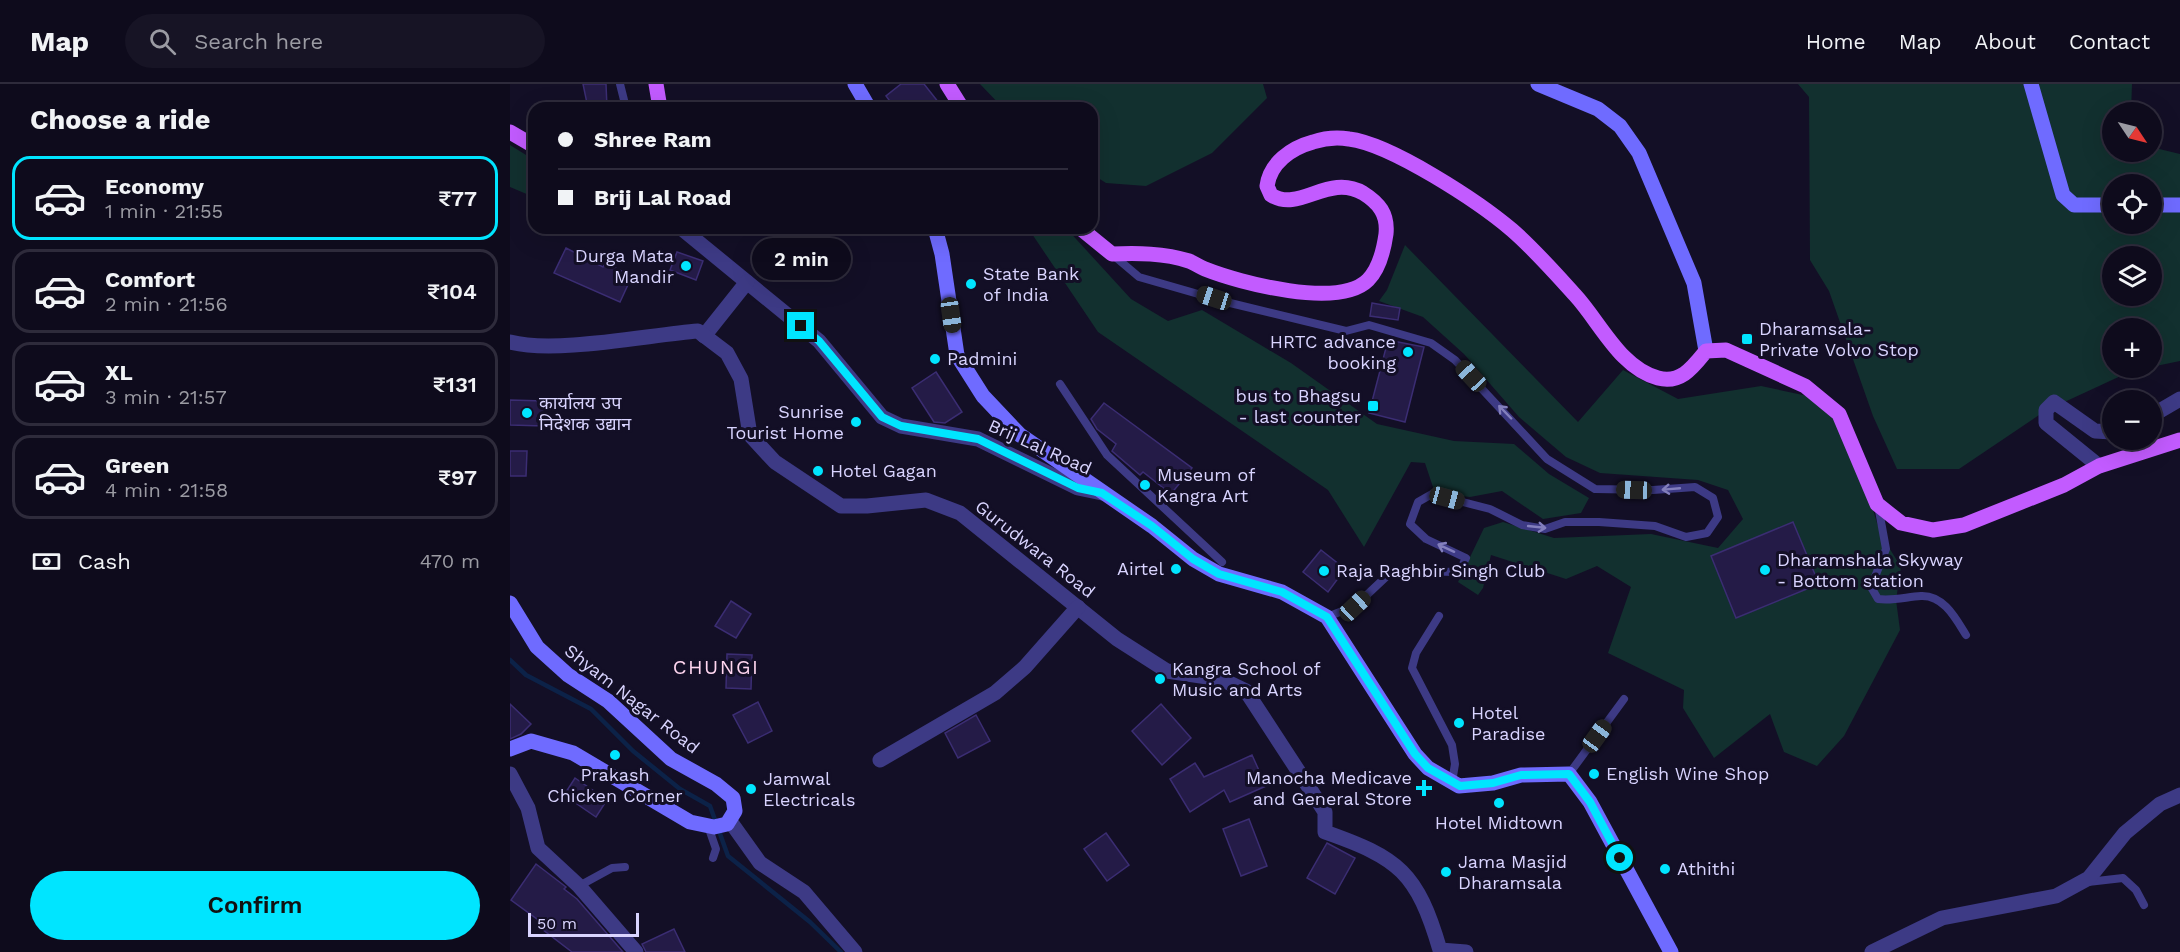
<!DOCTYPE html>
<html lang="en">
<head>
<meta charset="utf-8">
<style>
	:root { --surface:#0e0b1c; --page:#171425; --text:#f1f3f6; --muted:#9b9ba3; --line:#2e2b3b; --accent:#00e5ff }
	body { margin:0; font-family:"Work Sans","Noto Sans Devanagari",sans-serif; background:var(--page); color:var(--text); height:100vh; display:flex; flex-direction:column; font-size:22px; white-space:nowrap }
	* { box-sizing:border-box; margin:0 }
	p { font-size:20px; color:var(--muted) }
	.icon { flex:none; width:33px; height:33px; fill:none; stroke:currentColor; stroke-width:2; stroke-linecap:round; stroke-linejoin:round }
	.map { position:relative; flex:1; overflow:hidden }
	.details { display:flex; flex-direction:column; background:var(--surface); width:510px }
	.details>* { flex:none }
	.top-card { position:absolute; left:18px; top:18px; width:570px; height:132px; border-radius:18px; box-shadow:0 6px 24px #0002,0 0 0 2px var(--line); display:grid; align-content:center; height:132px; padding:0 30px; background:var(--surface) }
	.needle { width:39px; rotate:125deg }
	.fabs { position:absolute; left:1592px; top:18px; display:grid; gap:12px }
	.fabs a { display:grid; place-items:center; width:60px; height:60px; border-radius:50%; background:var(--surface); box-shadow:0 6px 24px #0002,0 0 0 2px var(--line); font-size:30px }
	.scale { position:absolute; left:18px; bottom:15px; width:111px; box-sizing:border-box; padding-left:6px; border:3px solid #d9d4ff; border-top:0; font-size:16px; line-height:21px; white-space:nowrap; color:#d9d4ff; -webkit-text-stroke:4px #130f26; paint-order:stroke }
	.end { position:absolute; width:27px; height:27px; margin:-14px; border:8px solid #00e5ff; background:#111; box-shadow:0 0 0 3px #111 }
	.from { border-radius:50% }
	.bubble { position:absolute; height:42px; border-radius:21px; background:var(--surface); box-shadow:0 6px 24px #0002,0 0 0 2px var(--line); font-size:20px; font-weight:600; line-height:42px; text-align:center }
	.car { position:absolute; width:18px; height:36px; margin:-18px -9px; border-radius:8px; box-shadow:0 0 4px 2px #0007; background:linear-gradient(#222 24%,#8ab4d8 0 40%,#222 0 76%,#8ab4d8 0 86%,#222 0) }
	.top-card b { display:flex; align-items:center; gap:21px; height:57px; font-size:22px }
	.top-card b+b { border-top:2px solid var(--line) }
	.top-card i { width:15px; height:15px; background:var(--text) }
	ul { padding:0; list-style:none }
	li { display:flex; align-items:center; gap:18px; height:84px; margin:0 12px 9px; padding:0 18px; border:3px solid var(--line); border-radius:18px }
	li div { flex:1 }
	li b { display:block; font-size:22px }
	li em { font-style:normal; font-weight:600 }
	li.current { border-color:var(--accent) }
	li>.icon { width:54px; height:54px; stroke-width:1.5 }
	h2 { padding:0 30px; font-size:27px; line-height:72px }
	.pay { display:flex; align-items:center; gap:15px; height:66px; padding:0 30px; font-size:22px }
	.pay p { margin-inline-start:auto }
	.action { display:flex; gap:12px; margin-top:auto; padding:12px 30px }
	.action a { flex:1; height:69px; border-radius:36px; background:var(--accent); color:#111; font-size:24px; font-weight:600; line-height:69px; text-align:center }
	header { display:flex; align-items:center; gap:36px; box-sizing:border-box; height:84px; padding:0 30px; background:var(--surface); border-bottom:2px solid var(--line) }
	header strong { font-size:28px }
	nav { display:flex; gap:33px; margin-inline-start:auto; font-size:21px }
	.search { width:420px; height:54px; background:var(--page); display:flex; align-items:center; gap:15px; box-sizing:border-box; padding:0 21px; border-radius:33px; color:var(--muted); font-size:22px }
	main { display:flex; flex:1; min-height:0 }
	.map>svg:first-child { display:block }
</style>
</head>
<body>
<header>
<strong>Map</strong>
<div class="search"><svg class="icon" aria-label="search" viewBox="0 0 24 24"><circle cx="10" cy="10" r="6"/><path d="M15 15l6 6"/></svg>Search here</div>
<nav><a>Home</a><a>Map</a><a>About</a><a>Contact</a></nav>
</header>
<main>
<section class="details">
<h2>Choose a ride</h2>
<ul>
<li class="current"><svg class="icon" aria-label="car" viewBox="0 0 24 24"><path d="M5 17H2v-5l4-1 3-4h7l3 4 3 1v5h-3M9 17h6M6 11h13"/><circle cx="7" cy="17" r="2"/><circle cx="17" cy="17" r="2"/></svg><div><b>Economy</b><p>1 min · 21:55</p></div><em>₹77</em></li>
<li><svg class="icon" aria-label="car" viewBox="0 0 24 24"><path d="M5 17H2v-5l4-1 3-4h7l3 4 3 1v5h-3M9 17h6M6 11h13"/><circle cx="7" cy="17" r="2"/><circle cx="17" cy="17" r="2"/></svg><div><b>Comfort</b><p>2 min · 21:56</p></div><em>₹104</em></li>
<li><svg class="icon" aria-label="car" viewBox="0 0 24 24"><path d="M5 17H2v-5l4-1 3-4h7l3 4 3 1v5h-3M9 17h6M6 11h13"/><circle cx="7" cy="17" r="2"/><circle cx="17" cy="17" r="2"/></svg><div><b>XL</b><p>3 min · 21:57</p></div><em>₹131</em></li>
<li><svg class="icon" aria-label="car" viewBox="0 0 24 24"><path d="M5 17H2v-5l4-1 3-4h7l3 4 3 1v5h-3M9 17h6M6 11h13"/><circle cx="7" cy="17" r="2"/><circle cx="17" cy="17" r="2"/></svg><div><b>Green</b><p>4 min · 21:58</p></div><em>₹97</em></li>
</ul>
<div class="pay"><svg class="icon" aria-label="cash" viewBox="0 0 24 24"><path d="M3 7h18v10H3z"/><circle cx="12" cy="12" r="2"/></svg>Cash<p>470 m</p></div>
<div class="action"><a>Confirm</a></div>
</section>
<div class="map">
<svg width="1670" height="868" viewBox="0 0 1670 868">
	<rect width="100%" height="100%" fill="#130f26"/>
	<g fill="#12302f" fill-rule="evenodd">
		<polygon points="470,0 753,0 757,14 702,69 636,102 596,99 582,90 582,24 493,24"/>
		<path d="M1288,0H1622L1621,28H1602V68H1641V63L1670,70V277L1641,283V244H1602V284H1641L1615,290L1535,327L1449,385H1387L1363,332L1319,207L1300,176L1299,13ZM1602,100H1641V140H1602ZM1602,172H1641V212H1602Z"/>
		<polygon points="0,61 24,76 24,101 19,111 0,103"/>
		<polygon points="518,144 556,144 621,215 658,237 692,226 781,279 867,340 944,357 1004,360 1039,390 1079,414 1071,429 1033,435 992,407 960,413 925,409 915,379 901,378 854,463 818,406 588,248"/>
		<polygon points="895,161 1068,338 1113,286 1168,315 1251,302 1307,314 1340,349 1370,449 1391,483 1386,516 1390,546 1334,652 1307,682 1274,668 1260,630 1204,674 1173,624 1174,606 1098,569 1121,503 1087,482 1056,495 981,471 973,504 968,511 948,498 974,444 993,438 1044,454 1141,450 1208,464 1233,435 1218,406 1188,396 1090,389 1056,373 1009,333 954,270 913,233 869,217 877,206"/>
	</g>
	<g fill="none" stroke-linecap="round" stroke-linejoin="round">
		<polyline stroke="#0c2248" stroke-width="4.5" points="0,576 16,591 81,625 123,667 170,705 200,722 218,772 300,838 331,868"/>
	</g>
	<g fill="#241b47" stroke="#3b2d73" stroke-width="1.5">
		<polygon points="73,0 96,0 97,24 78,24"/>
		<polygon points="391,0 414,0 433,24 385,24 376,12"/>
		<polygon points="56,164 93,183 95,179 122,192 110,218 44,189"/>
		<polygon points="167,168 193,177 186,196 160,186"/>
		<polygon points="862,219 890,224 888,236 860,232"/>
		<polygon points="878,256 914,263 895,338 859,329"/>
		<polygon points="426,288 452,328 435,339 424,338 402,304"/>
		<polygon points="0,316 34,317 34,342 0,341"/>
		<polygon points="594,319 682,384 661,410 633,388 630,391 602,367 606,360 587,345 581,335"/>
		<polygon points="0,367 17,367 16,392 0,392"/>
		<polygon points="1283,438 1309,500 1226,534 1201,472"/>
		<polygon points="811,466 835,485 818,508 793,488"/>
		<polygon points="221,517 241,530 226,554 205,542"/>
		<polygon points="217,570 242,571 241,605 216,604"/>
		<polygon points="248,618 262,647 238,659 223,631"/>
		<polygon points="0,620 21,640 11,650 0,655"/>
		<polygon points="651,620 681,654 652,681 622,647"/>
		<polygon points="466,631 480,657 448,674 435,649"/>
		<polygon points="742,671 756,702 720,718 714,706 680,728 660,695 685,679 694,693"/>
		<polygon points="65,694 97,716 86,733 54,711"/>
		<polygon points="739,735 757,782 731,792 713,745"/>
		<polygon points="596,749 619,781 597,797 574,765"/>
		<polygon points="817,759 845,774 825,810 797,794"/>
		<polygon points="26,780 56,803 54,805 67,815 113,868 62,868 32,845 35,841 1,816"/>
		<polygon points="164,845 175,868 136,868 132,860"/>
	</g>
	<g fill="none" stroke-linecap="round" stroke-linejoin="round">
		<g stroke="#3d3a85" stroke-width="8">
			<polyline points="110,0 116,24"/>
			<polyline points="603,171 629,193 716,218 836,247 859,241 921,259 945,276 1037,375 1085,405 1143,406 1185,403 1203,414 1208,433 1197,449 1176,453 1145,442 1089,438 1055,438 1035,445 1012,441 980,425 922,410 908,418 900,440 916,455 956,474 949,488 893,487 878,491 845,522 817,533"/>
			<polyline points="550,300 597,371 712,478"/>
			<path d="M1368,421L1376,465L1361,503L1368,515C1383,517 1396,513 1411,512C1434,511 1446,535 1456,551"/>
			<polyline points="929,532 906,569 902,584 942,661 945,680 942,698"/>
			<polyline points="1059,690 1114,615"/>
			<polyline points="198,742 206,765 203,774"/>
			<polyline points="1578,798 1613,794 1626,806 1634,821"/>
			<polyline points="69,802 102,784 115,783"/>
		</g>
		<g stroke="#3d3a85" stroke-width="15">
			<polyline points="171,144 309,257 372,333 391,342 468,355 568,404 592,409"/>
			<polyline points="194,252 237,198"/>
			<path d="M0,258C45,270 138,251 188,247L217,269L231,295L240,351L265,378L331,422H357L416,416L450,429L607,555L657,587L711,595L736,607L815,728V748C889,774 907,788 930,866L956,868"/>
			<polyline points="1641,332 1670,315"/>
			<polyline points="1589,382 1536,339 1536,326 1544,318 1585,347 1602,348"/>
			<polyline points="370,676 485,609 515,583 568,523"/>
			<polyline points="0,690 18,724 28,764 69,802 126,868"/>
			<polyline points="220,737 250,779 294,808 345,868"/>
			<polyline points="1362,868 1432,834 1546,812 1579,794 1615,749 1650,720 1670,711"/>
		</g>
		<g stroke="#6f6bff" stroke-width="15">
			<polyline points="345,0 359,24"/>
			<polyline points="1028,0 1088,25 1110,42 1129,69 1184,199 1196,267"/>
			<polyline points="1521,0 1553,111 1564,121 1602,121"/>
			<polyline points="1641,121 1670,121"/>
			<polyline points="425,144 432,170 447,271 473,312 510,351 642,442 683,475 709,490 772,508 817,533 905,670 918,684 949,702 983,699 1011,691 1059,690 1080,718 1161,868"/>
			<polyline points="0,519 27,563 58,591 98,617 161,675 206,700 223,714 225,727 217,740 204,743 180,738 63,669 21,657 0,665"/>
		</g>
		<g stroke="#c25bff" stroke-width="15">
			<polyline points="146,0 150,24"/>
			<polyline points="437,0 452,24"/>
			<polyline points="0,48 24,62"/>
			<path d="M570,144L602,170C627,169 654,169 679,177C684,179 690,183 695,185C730,199 829,225 858,196C869,185 874,164 876,150C878,130 869,119 853,109C818,89 790,129 761,111L757,102C760,79 781,64 803,58C815,54 827,53 839,55C881,60 969,118 1002,146C1024,165 1045,189 1065,211C1090,238 1110,284 1148,294C1171,300 1183,283 1196,267L1216,266L1295,302L1329,330L1367,420L1391,439L1423,446L1454,441L1554,401L1589,382L1670,356"/>
		</g>
	</g>
	<defs><path id="oneway-shaft" d="M-6 0H5M1.5-3L5.5 0L1.5 3" fill="none" stroke-width="1.6" stroke-linecap="round" stroke-linejoin="round" transform="scale(1.5)"/></defs>
	<g stroke="#837fbc">
		<use href="#oneway-shaft" transform="translate(995 328) rotate(-134)"/>
		<use href="#oneway-shaft" transform="translate(1161 405) rotate(175)"/>
		<use href="#oneway-shaft" transform="translate(1027 443) rotate(6)"/>
		<use href="#oneway-shaft" transform="translate(936 464) rotate(-155)"/>
	</g>
	<g fill="none" stroke-linecap="round" stroke-linejoin="round">
		<polyline stroke="#00e5ff" stroke-width="8" points="291,242 309,257 372,333 391,342 468,355 568,404 592,409 642,442 683,475 709,490 772,508 817,533 905,670 918,684 950,702 983,699 1011,691 1059,690 1080,718 1110,774"/>
	</g>
	<g fill="#00e5ff" stroke="#130f26" stroke-width="2">
		<circle cx="176" cy="182" r="6"/>
		<circle cx="461" cy="200" r="6"/>
		<rect x="1231" y="249" width="12" height="12" rx="3"/>
		<circle cx="898" cy="268" r="6"/>
		<circle cx="425" cy="275" r="6"/>
		<rect x="857" y="316" width="12" height="12" rx="3"/>
		<circle cx="17" cy="329" r="6"/>
		<circle cx="346" cy="338" r="6"/>
		<circle cx="308" cy="387" r="6"/>
		<circle cx="635" cy="401" r="6"/>
		<circle cx="666" cy="485" r="6"/>
		<circle cx="1255" cy="486" r="6"/>
		<circle cx="814" cy="487" r="6"/>
		<circle cx="650" cy="595" r="6"/>
		<circle cx="949" cy="639" r="6"/>
		<circle cx="105" cy="671" r="6"/>
		<circle cx="1084" cy="690" r="6"/>
		<path d="M911 695h6v6h6v6h-6v6h-6v-6h-6v-6h6z"/>
		<circle cx="241" cy="705" r="6"/>
		<circle cx="989" cy="719" r="6"/>
		<circle cx="1155" cy="785" r="6"/>
		<circle cx="936" cy="788" r="6"/>
	</g>
	<g text-anchor="middle" stroke-width="6" stroke-linejoin="round" paint-order="stroke">
		<g font-size="18" fill="#d9d4ff" stroke="#130f26" text-anchor="start">
			<text x="164" y="178" text-anchor="end">Durga Mata<tspan x="164" dy="21">Mandir</tspan></text>
			<text x="473" y="196">State Bank<tspan x="473" dy="21">of India</tspan></text>
			<text x="1249" y="251">Dharamsala-<tspan x="1249" dy="21">Private Volvo Stop</tspan></text>
			<text x="886" y="264" text-anchor="end">HRTC advance<tspan x="886" dy="21">booking</tspan></text>
			<text x="437" y="281">Padmini</text>
			<text x="851" y="318" text-anchor="end">bus to Bhagsu<tspan x="851" dy="21">- last counter</tspan></text>
			<text x="29" y="325">कार्यालय उप<tspan x="29" dy="21">निदेशक उद्यान</tspan></text>
			<text x="334" y="334" text-anchor="end">Sunrise<tspan x="334" dy="21">Tourist Home</tspan></text>
			<text x="320" y="393">Hotel Gagan</text>
			<text x="647" y="397">Museum of<tspan x="647" dy="21">Kangra Art</tspan></text>
			<text x="1267" y="482">Dharamshala Skyway<tspan x="1267" dy="21">- Bottom station</tspan></text>
			<text x="654" y="491" text-anchor="end">Airtel</text>
			<text x="826" y="493">Raja Raghbir Singh Club</text>
			<text x="662" y="591">Kangra School of<tspan x="662" dy="21">Music and Arts</tspan></text>
			<text x="961" y="635">Hotel<tspan x="961" dy="21">Paradise</tspan></text>
			<text x="1096" y="696">English Wine Shop</text>
			<text x="105" y="697" text-anchor="middle">Prakash<tspan x="105" dy="21">Chicken Corner</tspan></text>
			<text x="902" y="700" text-anchor="end">Manocha Medicave<tspan x="902" dy="21">and General Store</tspan></text>
			<text x="253" y="701">Jamwal<tspan x="253" dy="21">Electricals</tspan></text>
			<text x="989" y="745" text-anchor="middle">Hotel Midtown</text>
			<text x="948" y="784">Jama Masjid<tspan x="948" dy="21">Dharamsala</tspan></text>
			<text x="1167" y="791">Athithi</text>
		</g>
		<g font-size="18" fill="#d9d4ff" stroke="#130f26">
			<text transform="translate(530 363) rotate(24)" y="6">Brij Lal Road</text>
			<text transform="translate(525 465) rotate(38)" y="6">Gurudwara Road</text>
			<text transform="translate(122 615) rotate(38)" y="6">Shyam Nagar Road</text>
		</g>
		<g font-size="20" letter-spacing="1.5" fill="#ffd6f0" stroke="#130f26">
			<text x="206" y="590">CHUNGI</text>
		</g>
	</g>
</svg>
<div class="fabs">
<a><svg class="needle" viewBox="-14 -14 28 28"><path d="M0-13l5 13h-10z" fill="#e53935"/><path d="M0 13l5-13h-10z" fill="#9b9ba3"/></svg></a>
<a><svg class="icon" aria-label="locate" viewBox="0 0 24 24"><circle cx="12" cy="12" r="6"/><path d="M12 2v4M12 18v4M2 12h4M18 12h4"/></svg></a>
<a><svg class="icon" aria-label="layers" viewBox="0 0 24 24"><path d="M12 4l9 5-9 5-9-5zM3 14l9 5 9-5"/></svg></a>
<a>+</a>
<a>−</a>
</div>
<div class="scale">50 m</div>
<i class="end from" style="left:1110px;top:774px"></i>
<i class="end" style="left:291px;top:242px"></i>
<div class="bubble" style="left:242px;top:154px;width:99px">2 min</div>
<i class="car" style="left:704px;top:214px;rotate:288deg"></i>
<i class="car" style="left:441px;top:231px;rotate:172deg"></i>
<i class="car" style="left:961px;top:292px;rotate:317deg"></i>
<i class="car" style="left:1124px;top:406px;rotate:272deg"></i>
<i class="car" style="left:937px;top:414px;rotate:105deg"></i>
<i class="car" style="left:845px;top:522px;rotate:47deg"></i>
<i class="car" style="left:1087px;top:652px;rotate:36deg"></i>
<div class="top-card">
<b><i class="from"></i>Shree Ram</b>
<b><i></i>Brij Lal Road</b>
</div>
</div>
</main>
</body>
</html>
